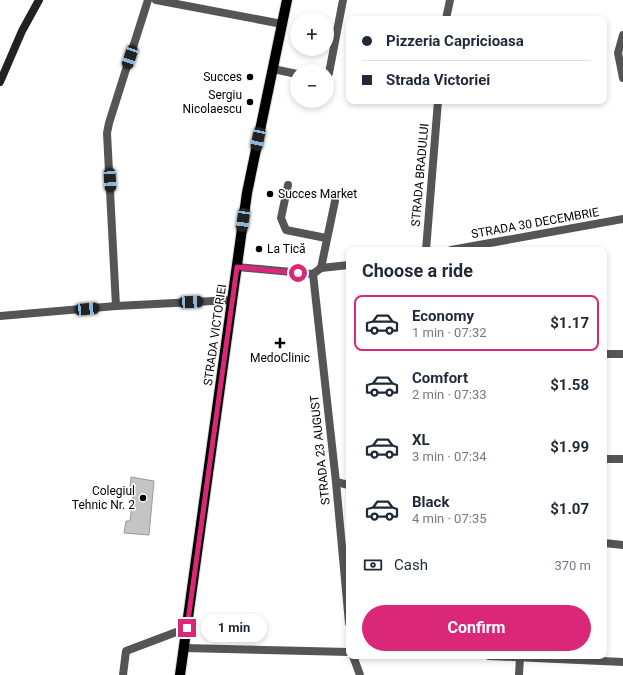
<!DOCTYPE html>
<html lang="en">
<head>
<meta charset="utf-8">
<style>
	:root { --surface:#fff; --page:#f2f2f3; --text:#1f2937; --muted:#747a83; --line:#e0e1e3; --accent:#db2777 }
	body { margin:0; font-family:Roboto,sans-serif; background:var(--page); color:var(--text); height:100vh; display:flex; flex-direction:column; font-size:15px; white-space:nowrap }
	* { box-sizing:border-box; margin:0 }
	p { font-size:13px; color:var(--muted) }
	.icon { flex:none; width:22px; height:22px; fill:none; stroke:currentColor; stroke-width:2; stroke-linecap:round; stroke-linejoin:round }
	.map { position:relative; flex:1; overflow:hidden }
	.side { position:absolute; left:346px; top:247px; width:261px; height:412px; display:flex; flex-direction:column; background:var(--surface); border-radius:8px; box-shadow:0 2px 6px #0003 }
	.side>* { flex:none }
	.hud { position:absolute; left:346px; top:16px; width:261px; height:88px; border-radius:8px; box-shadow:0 2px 6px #0003; display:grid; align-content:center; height:88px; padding:0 16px; background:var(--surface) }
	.controls { position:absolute; left:290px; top:12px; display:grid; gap:8px }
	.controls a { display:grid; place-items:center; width:44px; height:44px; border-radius:50%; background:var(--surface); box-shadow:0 2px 6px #0003; font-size:20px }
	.end { position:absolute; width:18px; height:18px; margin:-9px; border:5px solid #db2777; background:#fff; box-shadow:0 0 0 2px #fff }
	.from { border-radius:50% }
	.bubble { position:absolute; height:28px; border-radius:14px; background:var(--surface); box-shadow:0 2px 6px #0003; font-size:13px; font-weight:700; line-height:28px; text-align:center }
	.car { position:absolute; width:12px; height:24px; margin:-12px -6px; border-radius:5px; box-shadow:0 0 3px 1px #0007; background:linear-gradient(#222 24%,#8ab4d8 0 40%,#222 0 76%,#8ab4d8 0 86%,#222 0) }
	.hud b { display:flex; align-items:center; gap:14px; height:38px; font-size:15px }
	.hud b+b { border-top:1px solid var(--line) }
	.hud i { width:10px; height:10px; background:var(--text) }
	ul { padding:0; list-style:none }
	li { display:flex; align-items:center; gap:12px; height:56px; margin:0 8px 6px; padding:0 8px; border:2px solid transparent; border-radius:8px }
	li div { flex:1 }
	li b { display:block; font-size:15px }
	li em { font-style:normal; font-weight:700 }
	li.selected { border-color:var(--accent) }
	li>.icon { width:36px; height:36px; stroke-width:1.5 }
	h2 { padding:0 16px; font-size:18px; line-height:48px }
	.pay { display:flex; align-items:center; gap:10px; height:44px; padding:0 16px; font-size:15px }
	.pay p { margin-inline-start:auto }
	.button { display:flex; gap:8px; margin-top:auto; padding:8px 16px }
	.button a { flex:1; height:46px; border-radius:24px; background:var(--accent); color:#fff; font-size:16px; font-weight:700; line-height:46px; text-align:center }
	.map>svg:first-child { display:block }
</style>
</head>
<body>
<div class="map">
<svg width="623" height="675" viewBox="0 0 623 675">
	<rect width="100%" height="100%" fill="#fff"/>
	<polygon fill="#c4c4c4" stroke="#999" points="131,477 154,481 149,535 124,533 126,521 130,521 134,488 130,487"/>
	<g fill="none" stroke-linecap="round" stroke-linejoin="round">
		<g stroke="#dbdbdb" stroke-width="12">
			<polyline id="primary" points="180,675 247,193 287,0"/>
		</g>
		<g stroke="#555" stroke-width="8">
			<polyline points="156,0 282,24"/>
			<polyline points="446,19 450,0"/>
			<polyline points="623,35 618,53 623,78"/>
			<polyline points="273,69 297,74"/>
			<polyline points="327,77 329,73 343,0"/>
			<polyline points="288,185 281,218 286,230 326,238"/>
			<polyline points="426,250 438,101"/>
			<polyline points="451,250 623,219"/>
			<polyline points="237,267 313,274 321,268 349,265"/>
			<polyline points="321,268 335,201"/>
			<polyline points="313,274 336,482 349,623"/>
			<polyline points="116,306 107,133 109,123 148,0"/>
			<polyline points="0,316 116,306 233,300"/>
			<polyline points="604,354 623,354"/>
			<polyline points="604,459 623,459"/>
			<polyline points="336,482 349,485"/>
			<polyline points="604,543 623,545"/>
			<polyline points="184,648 349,652"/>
			<polyline points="353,656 360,675"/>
			<polyline points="489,656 623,662"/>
			<polyline points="123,675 126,651 187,628"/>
			<polyline points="519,675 520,657"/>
		</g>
		<polyline stroke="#222" stroke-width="8" points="0,82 22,31 39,0"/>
		<use href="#primary" stroke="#000" stroke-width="10"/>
	</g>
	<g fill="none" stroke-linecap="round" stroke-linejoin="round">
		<polyline stroke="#db2777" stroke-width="5" points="187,628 237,267 298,273"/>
	</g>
	<g fill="#000" stroke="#fff" stroke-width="1.5">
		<circle cx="250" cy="77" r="4"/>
		<circle cx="250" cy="102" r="4"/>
		<circle cx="270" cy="194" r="4"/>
		<circle cx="259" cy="249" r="4"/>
		<path d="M278 337h4v4h4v4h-4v4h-4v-4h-4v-4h4z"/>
		<circle cx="143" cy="498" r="4"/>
	</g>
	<g text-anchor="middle" stroke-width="3" stroke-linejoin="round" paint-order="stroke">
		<g font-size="12" fill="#000" stroke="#fff" text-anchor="end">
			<text x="242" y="81">Succes</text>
			<text x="242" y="99">Sergiu<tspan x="242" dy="14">Nicolaescu</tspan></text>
			<text x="278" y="198" text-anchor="start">Succes Market</text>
			<text x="267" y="253" text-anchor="start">La Tică</text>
			<text x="280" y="362" text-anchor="middle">MedoClinic</text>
			<text x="135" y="495">Colegiul<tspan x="135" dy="14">Tehnic Nr. 2</tspan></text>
		</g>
		<g font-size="12" fill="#000" stroke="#fff">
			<text transform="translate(420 175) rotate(-85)" y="4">STRADA BRADULUI</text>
			<text transform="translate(535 223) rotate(-10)" y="4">STRADA 30 DECEMBRIE</text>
			<text transform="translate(215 335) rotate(-82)" y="4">STRADA VICTORIEI</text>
			<text transform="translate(320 450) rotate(-96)" y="4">STRADA 23 AUGUST</text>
		</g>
	</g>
</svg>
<div class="controls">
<a>+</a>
<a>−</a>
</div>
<i class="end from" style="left:298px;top:273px"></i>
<i class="end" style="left:187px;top:628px"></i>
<div class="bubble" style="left:201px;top:614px;width:66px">1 min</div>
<i class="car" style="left:130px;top:57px;rotate:198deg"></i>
<i class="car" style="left:258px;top:139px;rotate:192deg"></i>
<i class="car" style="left:110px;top:180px;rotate:177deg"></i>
<i class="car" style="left:243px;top:220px;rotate:188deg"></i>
<i class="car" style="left:191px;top:302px;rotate:87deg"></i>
<i class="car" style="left:87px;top:309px;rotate:85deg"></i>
<div class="hud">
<b><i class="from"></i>Pizzeria Capricioasa</b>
<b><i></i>Strada Victoriei</b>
</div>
<section class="side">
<h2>Choose a ride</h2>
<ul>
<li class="selected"><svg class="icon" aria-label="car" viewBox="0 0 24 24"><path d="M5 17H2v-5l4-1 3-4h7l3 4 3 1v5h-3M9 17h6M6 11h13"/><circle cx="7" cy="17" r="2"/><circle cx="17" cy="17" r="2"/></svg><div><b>Economy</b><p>1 min · 07:32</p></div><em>$1.17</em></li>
<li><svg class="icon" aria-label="car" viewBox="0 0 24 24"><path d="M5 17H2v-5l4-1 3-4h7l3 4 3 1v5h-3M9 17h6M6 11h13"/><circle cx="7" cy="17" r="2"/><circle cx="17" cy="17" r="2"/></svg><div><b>Comfort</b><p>2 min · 07:33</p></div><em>$1.58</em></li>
<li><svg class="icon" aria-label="car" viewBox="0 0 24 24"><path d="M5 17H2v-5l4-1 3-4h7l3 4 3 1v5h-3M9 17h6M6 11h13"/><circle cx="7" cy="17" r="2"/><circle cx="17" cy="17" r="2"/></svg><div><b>XL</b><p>3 min · 07:34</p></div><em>$1.99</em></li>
<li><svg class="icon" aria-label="car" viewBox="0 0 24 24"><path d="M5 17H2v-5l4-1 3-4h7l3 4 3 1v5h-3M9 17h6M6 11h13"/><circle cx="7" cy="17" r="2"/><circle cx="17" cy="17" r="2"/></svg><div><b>Black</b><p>4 min · 07:35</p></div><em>$1.07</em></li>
</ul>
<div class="pay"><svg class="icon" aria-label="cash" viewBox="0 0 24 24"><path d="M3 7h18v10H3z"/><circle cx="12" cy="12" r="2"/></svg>Cash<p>370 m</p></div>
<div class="button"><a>Confirm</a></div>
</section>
</div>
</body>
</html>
